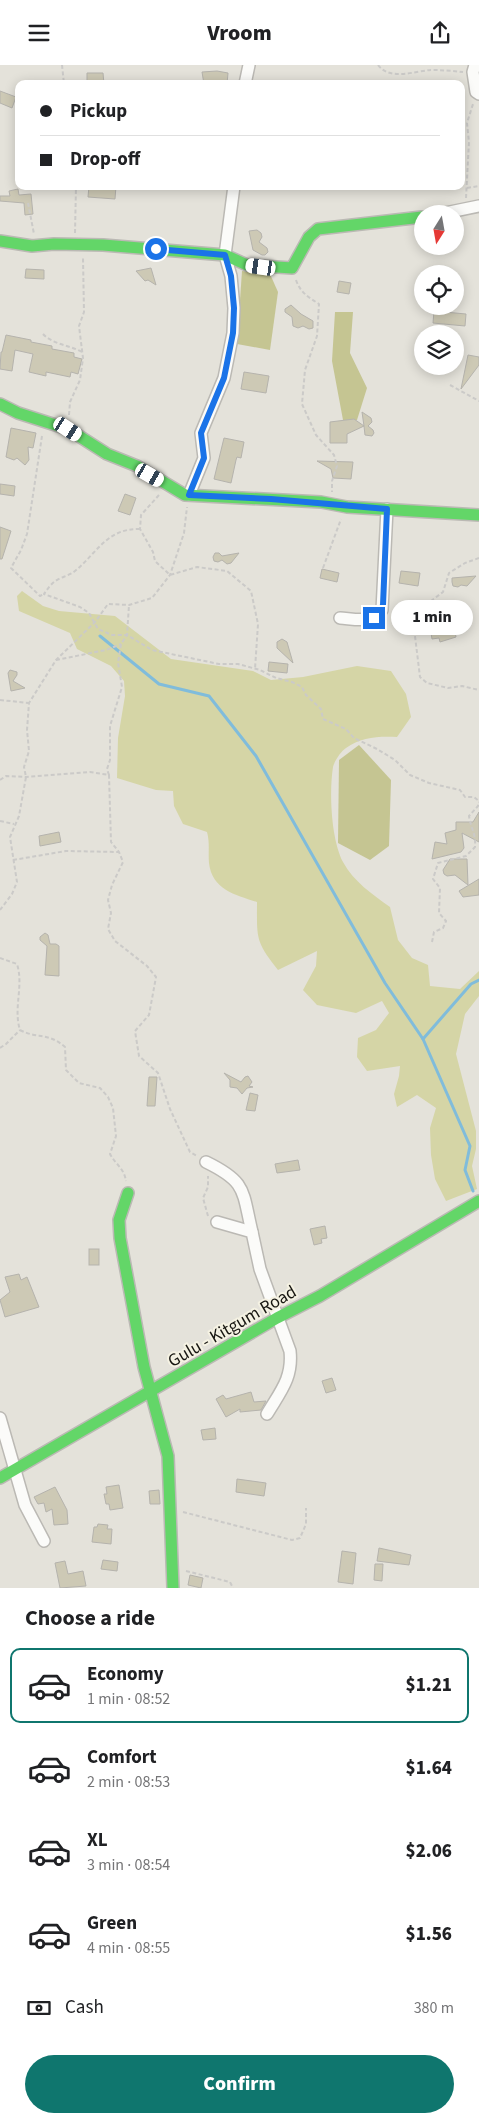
<!DOCTYPE html>
<html lang="en">
<head>
<meta charset="utf-8">
<style>
	:root { --surface:#fff; --page:#f2f2f2; --text:#202124; --muted:#757577; --line:#e0e0e0; --accent:#0f766e }
	body { margin:0; font-family:"Source Sans 3",sans-serif; background:var(--page); color:var(--text); height:100vh; display:flex; flex-direction:column; font-size:19px; white-space:nowrap }
	* { box-sizing:border-box; margin:0 }
	p { font-size:16px; color:var(--muted) }
	.icon { flex:none; width:28px; height:28px; fill:none; stroke:currentColor; stroke-width:2; stroke-linecap:round; stroke-linejoin:round }
	.map { position:relative; height:1523px; overflow:hidden }
	.drawer { display:flex; flex-direction:column; background:var(--surface); flex:1 }
	.drawer>* { flex:none }
	.top-card { position:absolute; left:15px; top:15px; width:450px; height:110px; border-radius:10px; box-shadow:0 2px 12px #0003; display:grid; align-content:center; height:110px; padding:0 25px; background:var(--surface) }
	.needle { width:32px; rotate:191deg }
	.tools { position:absolute; left:414px; top:140px; display:grid; gap:10px }
	.tools a { display:grid; place-items:center; width:50px; height:50px; border-radius:50%; background:var(--surface); box-shadow:0 2px 12px #0003; font-size:25px }
	.end { position:absolute; width:22px; height:22px; margin:-11px; border:6px solid #1a73e8; background:#fff; box-shadow:0 0 0 2px #fff }
	.from { border-radius:50% }
	.bubble { position:absolute; height:35px; border-radius:18px; background:var(--surface); box-shadow:0 2px 12px #0003; font-size:16px; font-weight:800; line-height:35px; text-align:center }
	.car { position:absolute; width:15px; height:30px; margin:-15px -8px; border-radius:6px; box-shadow:0 0 4px 1px #0007; background:linear-gradient(#fff 24%,#345 0 40%,#fff 0 76%,#345 0 86%,#fff 0) }
	.top-card b { display:flex; align-items:center; gap:18px; height:48px; font-size:19px }
	.top-card b+b { border-top:1px solid var(--line) }
	.top-card i { width:12px; height:12px; background:var(--text) }
	ul { padding:0; list-style:none }
	li { display:flex; align-items:center; gap:15px; height:75px; margin:0 10px 8px; padding:0 15px; border:2px solid transparent; border-radius:10px }
	li div { flex:1 }
	li b { display:block; font-size:19px }
	li em { font-style:normal; font-weight:800 }
	li.selected { border-color:var(--accent) }
	li>.icon { width:45px; height:45px; stroke-width:1.5 }
	h2 { padding:0 25px; font-size:22px; line-height:60px }
	.pay { display:flex; align-items:center; gap:12px; height:55px; padding:0 25px; font-size:19px }
	.pay p { margin-inline-start:auto }
	.button { display:flex; gap:10px; margin-top:auto; padding:10px 25px }
	.button a { flex:1; height:58px; border-radius:30px; background:var(--accent); color:#fff; font-size:20px; font-weight:800; line-height:58px; text-align:center }
	header { display:flex; justify-content:space-between; align-items:center; height:65px; padding:0 25px; background:var(--surface); font-size:22px; font-weight:800 }
	.map>svg:first-child { display:block }
</style>
</head>
<body>
<header><svg class="icon" aria-label="menu" viewBox="0 0 24 24"><path d="M4 6h16M4 12h16M4 18h16"/></svg>Vroom<svg class="icon" aria-label="share" viewBox="0 0 24 24"><path d="M12 15V3M7 8l5-5 5 5M5 13v7h14v-7"/></svg></header>
<div class="map">
<svg width="479" height="1523" viewBox="0 0 479 1523">
	<rect width="100%" height="100%" fill="#e4e2da"/>
	<path fill="#d5d5a6" d="M22,526L43,541L59,546L115,551L171,594L253,606L271,615L303,612L357,601L391,606L406,629L411,652L397,672C379,671 361,672 346,683C341,686 334,697 333,702C329,727 331,774 343,797C354,817 372,829 390,842L398,875L412,893L428,900L430,921L460,924L479,906V931L465,949L456,989L476,1066V1084L472,1101L477,1124L446,1136L435,1114L431,1090L430,1063L436,1043L417,1030L397,1042L394,1029L399,1011L400,1001L367,1006L357,992L358,973L376,965L389,948L382,936L356,948L317,940L303,925L316,901L317,886L278,905C255,876 257,873 257,837C236,830 212,825 209,798C208,787 210,778 207,767L183,759L174,741L173,726L156,725L117,713L118,673L125,631L124,616L111,601L77,584L70,568L19,546L17,531Z"/>
	<g fill="#c5c592">
		<polygon points="242,206 270,209 278,227 270,285 237,279"/>
		<polygon points="335,247 353,247 350,288 367,323 357,355 343,355 332,296"/>
		<polygon points="359,680 391,715 389,781 370,795 338,778 339,695"/>
	</g>
	<g fill="none" stroke-linecap="round" stroke-linejoin="round">
		<g stroke="#80bcdb" stroke-width="3">
			<polyline points="100,571 159,619 209,631 256,691 385,918 423,974 470,1081 465,1105 473,1126"/>
			<polyline points="423,974 471,919 479,915"/>
		</g>
	</g>
	<g fill="#cdc9b5" stroke="#b5b3ad">
		<polygon points="217,6 228,8 227,19 204,19 202,7"/>
		<polygon points="87,8 103,8 104,19 87,19"/>
		<polygon points="0,26 16,32 12,43 0,38"/>
		<polygon points="89,121 116,121 115,134 88,132"/>
		<polygon points="18,124 19,130 31,129 33,149 25,150 24,138 0,136 0,131 10,131 9,126"/>
		<polygon points="257,165 261,168 262,172 259,177 267,183 268,187 265,190 262,190 253,185 249,166"/>
		<polygon points="151,203 156,220 148,215 145,216 136,206"/>
		<polygon points="26,204 44,205 44,214 25,213"/>
		<polygon points="339,216 351,218 349,229 337,227"/>
		<polygon points="291,240 301,249 313,256 313,263 309,264 303,261 298,263 293,261 292,252 285,247 285,244"/>
		<polygon points="434,246 466,249 465,261 433,258"/>
		<polygon points="6,270 31,275 31,277 52,281 52,284 74,288 74,292 82,294 78,309 71,307 70,312 46,307 46,311 29,307 33,289 15,285 12,306 0,304 1,287 2,287"/>
		<polygon points="468,290 479,292 479,300 461,324"/>
		<polygon points="244,307 269,311 266,328 241,324"/>
		<polygon points="362,347 371,353 372,357 368,361 373,365 374,368 372,371 365,370 364,361 347,369 347,378 330,378 330,357 354,354 364,361"/>
		<polygon points="11,363 36,368 33,383 28,382 29,395 25,400 17,393 14,395 6,392"/>
		<polygon points="224,373 244,377 241,393 237,392 236,395 231,418 214,414"/>
		<polygon points="317,396 353,397 351,414 333,413 331,404"/>
		<polygon points="0,419 15,421 14,431 0,429"/>
		<polygon points="125,429 136,433 130,450 118,446"/>
		<polygon points="0,462 11,466 2,494 0,494"/>
		<polygon points="215,488 219,488 222,491 239,488 231,498 227,499 222,495 218,497 214,496 213,492"/>
		<polygon points="322,504 339,508 337,517 320,513"/>
		<polygon points="401,506 420,508 418,521 399,518"/>
		<polygon points="476,511 467,521 461,520 458,522 453,521 452,517 452,513"/>
		<polygon points="452,552 456,572 440,577 439,573 432,574 431,568 425,569 423,559"/>
		<polygon points="282,574 287,577 293,598 277,583 277,577"/>
		<polygon points="269,597 288,599 287,608 268,606"/>
		<polygon points="10,605 17,607 17,610 13,616 25,623 11,626 8,608"/>
		<polygon points="479,747 479,777 462,768 464,783 461,787 432,794 435,777 447,779 445,768 456,765 456,757 473,757"/>
		<polygon points="59,767 61,777 40,781 39,771"/>
		<polygon points="450,794 467,794 468,820 455,810 447,811 444,809 443,805"/>
		<polygon points="479,814 479,830 463,832 459,826"/>
		<polygon points="45,868 48,870 50,879 56,879 59,881 59,911 45,910 47,881 40,875 40,872"/>
		<polygon points="224,1008 241,1017 245,1012 248,1011 252,1017 249,1021 253,1022 247,1023 242,1029 237,1023 230,1022 230,1015"/>
		<polygon points="149,1012 157,1012 155,1041 147,1041"/>
		<polygon points="250,1028 258,1030 255,1046 246,1045"/>
		<polygon points="298,1095 300,1105 277,1108 275,1099"/>
		<polygon points="325,1161 327,1173 321,1174 322,1178 314,1180 310,1164"/>
		<rect x="89" y="1184" width="10" height="16"/>
		<polygon points="19,1209 21,1215 27,1212 39,1242 5,1252 0,1235 10,1227 5,1212"/>
		<polygon points="332,1313 336,1325 326,1328 322,1316"/>
		<polygon points="251,1327 254,1337 266,1336 261,1345 240,1347 240,1344 226,1352 216,1334 223,1330 226,1334"/>
		<polygon points="215,1363 216,1374 203,1375 201,1365"/>
		<polygon points="237,1414 266,1418 264,1431 236,1427"/>
		<polygon points="119,1420 123,1443 110,1445 109,1439 106,1439 104,1429 107,1429 106,1422"/>
		<polygon points="55,1422 67,1445 68,1459 54,1460 52,1444 46,1447 44,1438 38,1439 34,1432"/>
		<polygon points="159,1425 160,1439 150,1439 149,1426"/>
		<polygon points="98,1459 108,1460 107,1464 112,1464 111,1479 92,1477 94,1462 97,1462"/>
		<polygon points="379,1483 411,1490 409,1500 377,1496"/>
		<polygon points="342,1486 356,1488 353,1519 338,1517"/>
		<polygon points="103,1495 118,1497 117,1506 101,1504"/>
		<polygon points="65,1496 68,1509 83,1506 86,1521 60,1523 55,1498"/>
		<polygon points="375,1499 383,1499 382,1516 374,1515"/>
		<polygon points="190,1510 203,1513 201,1523 188,1520"/>
	</g>
	<g fill="none" stroke-linecap="round" stroke-linejoin="round">
		<g stroke="#bbb9b4" stroke-width="14">
			<g id="street">
				<polyline points="475,0 473,7 476,27 479,29"/>
				<polyline points="245,19 249,0"/>
				<polyline points="440,149 479,141"/>
				<polyline points="189,430 204,393 201,368 224,313 233,268 234,243 231,211 225,190 234,121"/>
				<path d="M340,553C355,554 373,559 382,545L387,444"/>
				<path d="M206,1097C247,1117 242,1125 252,1167"/>
				<path d="M217,1157L252,1167L260,1204L290,1286C293,1313 280,1327 267,1349"/>
				<polyline points="0,1353 25,1440 44,1476"/>
			</g>
		</g>
		<g stroke="#bbb9b4" stroke-width="14">
			<g id="fast">
				<polyline points="0,176 32,181 54,179 103,180 225,190 247,200 292,203 309,172 318,164 422,152"/>
				<polyline points="0,339 18,348 68,364 107,389 137,401 185,430 321,437 347,442 479,450"/>
				<polyline points="128,1128 119,1155 120,1173 144,1302 168,1391 173,1523"/>
				<polyline points="0,1413 277,1253 320,1231 479,1136"/>
			</g>
		</g>
		<g stroke="#cbcac8" stroke-width="2" stroke-dasharray="4 2.5" stroke-linecap="butt">
			<polyline points="62,0 64,19"/>
			<path d="M378,0C390,16 415,6 431,5C442,5 453,6 463,7"/>
			<polyline points="467,123 479,121"/>
			<polyline points="466,133 469,77 467,58 473,39"/>
			<polyline points="28,138 34,169"/>
			<polyline points="75,168 76,121"/>
			<path d="M296,215C300,227 308,232 319,239L317,271L305,305L302,339L316,370L334,390L337,401L332,416V427"/>
			<path d="M43,269C52,279 69,280 82,287"/>
			<polyline points="450,320 479,336"/>
			<polyline points="69,350 70,337 80,315 83,293 79,261 84,247 83,193"/>
			<polyline points="42,371 27,469 21,485 11,503 40,531 44,529"/>
			<polyline points="159,430 141,450 140,464 153,487 155,496 170,510 197,502 227,506 251,526 258,559 255,604"/>
			<path d="M140,464C107,463 97,488 75,506C69,511 60,512 54,517C50,520 47,525 44,529L80,542L89,548L98,564L112,570H127L152,585L219,599H238L260,605L276,613L292,617L302,622L306,630L321,644L323,654L346,664L354,673L377,684L395,695L410,710L429,718L460,725L465,732H474L479,736"/>
			<polyline points="479,493 465,498 449,508 443,527 419,545 414,563 420,612 427,618 448,623 462,621 479,625"/>
			<polyline points="323,503 341,454"/>
			<polyline points="56,595 106,585 121,579"/>
			<polyline points="0,635 29,638"/>
			<polyline points="109,710 107,704 110,695 110,661 122,622 118,598 121,579 127,570 129,540"/>
			<polyline points="0,715 6,711 26,712 90,707 109,710 111,777 119,787 123,797 112,820 108,835 111,848 108,864 115,876 147,901 156,912 149,950 135,966 139,991 158,1008 170,1044 190,1087 197,1091"/>
			<polyline points="0,756 14,759"/>
			<polyline points="13,795 66,786 119,787"/>
			<polyline points="0,845 12,829 17,817 10,772 19,751 26,712 24,702 29,686 27,665 29,638 56,595 95,557 108,539 129,540 152,533 170,510 184,468 187,442"/>
			<path d="M432,877L434,867L443,863L446,856L439,848L440,823L433,814L438,798L466,791L475,782C476,768 471,764 469,751L478,741L479,737"/>
			<path d="M0,893L17,899C24,921 13,943 20,965C37,974 48,967 65,982L66,1005L79,1018L100,1023L108,1032L113,1043L116,1071L110,1089C116,1100 124,1103 126,1116"/>
			<polyline points="0,983 6,979 20,965"/>
			<polyline points="208,1151 203,1133 208,1122 208,1111"/>
			<polyline points="183,1447 292,1475 300,1473 306,1459 306,1443"/>
			<polyline points="186,1506 230,1517 233,1523"/>
		</g>
		<use href="#street" stroke="#fbfbf9" stroke-width="11"/>
		<use href="#fast" stroke="#63d668" stroke-width="11"/>
	</g>
	<g fill="none" stroke-linecap="round" stroke-linejoin="round">
		<polyline stroke="#1a73e8" stroke-width="6" points="156,184 225,190 231,211 234,243 233,268 224,313 201,368 204,393 189,430 271,434 387,444 383,540 378,550 374,553"/>
	</g>
	<g text-anchor="middle" stroke-width="4" stroke-linejoin="round" paint-order="stroke">
		<g font-size="18" fill="#171611" stroke="#f5f2e3">
			<text transform="translate(232 1261) rotate(-30)" y="6">Gulu - Kitgum Road</text>
		</g>
	</g>
</svg>
<div class="tools">
<a><svg class="needle" viewBox="-14 -14 28 28"><path d="M0-13l5 13h-10z" fill="#e53935"/><path d="M0 13l5-13h-10z" fill="#757577"/></svg></a>
<a><svg class="icon" aria-label="locate" viewBox="0 0 24 24"><circle cx="12" cy="12" r="6"/><path d="M12 2v4M12 18v4M2 12h4M18 12h4"/></svg></a>
<a><svg class="icon" aria-label="layers" viewBox="0 0 24 24"><path d="M12 4l9 5-9 5-9-5zM3 14l9 5 9-5"/></svg></a>
</div>
<i class="end from" style="left:156px;top:184px"></i>
<i class="end" style="left:374px;top:553px"></i>
<div class="bubble" style="left:391px;top:535px;width:82px">1 min</div>
<i class="car" style="left:261px;top:202px;rotate:278deg"></i>
<i class="car" style="left:68px;top:364px;rotate:123deg"></i>
<i class="car" style="left:150px;top:410px;rotate:120deg"></i>
<div class="top-card">
<b><i class="from"></i>Pickup</b>
<b><i></i>Drop-off</b>
</div>
</div>
<section class="drawer">
<h2>Choose a ride</h2>
<ul>
<li class="selected"><svg class="icon" aria-label="car" viewBox="0 0 24 24"><path d="M5 17H2v-5l4-1 3-4h7l3 4 3 1v5h-3M9 17h6M6 11h13"/><circle cx="7" cy="17" r="2"/><circle cx="17" cy="17" r="2"/></svg><div><b>Economy</b><p>1 min · 08:52</p></div><em>$1.21</em></li>
<li><svg class="icon" aria-label="car" viewBox="0 0 24 24"><path d="M5 17H2v-5l4-1 3-4h7l3 4 3 1v5h-3M9 17h6M6 11h13"/><circle cx="7" cy="17" r="2"/><circle cx="17" cy="17" r="2"/></svg><div><b>Comfort</b><p>2 min · 08:53</p></div><em>$1.64</em></li>
<li><svg class="icon" aria-label="car" viewBox="0 0 24 24"><path d="M5 17H2v-5l4-1 3-4h7l3 4 3 1v5h-3M9 17h6M6 11h13"/><circle cx="7" cy="17" r="2"/><circle cx="17" cy="17" r="2"/></svg><div><b>XL</b><p>3 min · 08:54</p></div><em>$2.06</em></li>
<li><svg class="icon" aria-label="car" viewBox="0 0 24 24"><path d="M5 17H2v-5l4-1 3-4h7l3 4 3 1v5h-3M9 17h6M6 11h13"/><circle cx="7" cy="17" r="2"/><circle cx="17" cy="17" r="2"/></svg><div><b>Green</b><p>4 min · 08:55</p></div><em>$1.56</em></li>
</ul>
<div class="pay"><svg class="icon" aria-label="cash" viewBox="0 0 24 24"><path d="M3 7h18v10H3z"/><circle cx="12" cy="12" r="2"/></svg>Cash<p>380 m</p></div>
<div class="button"><a>Confirm</a></div>
</section>
</body>
</html>
